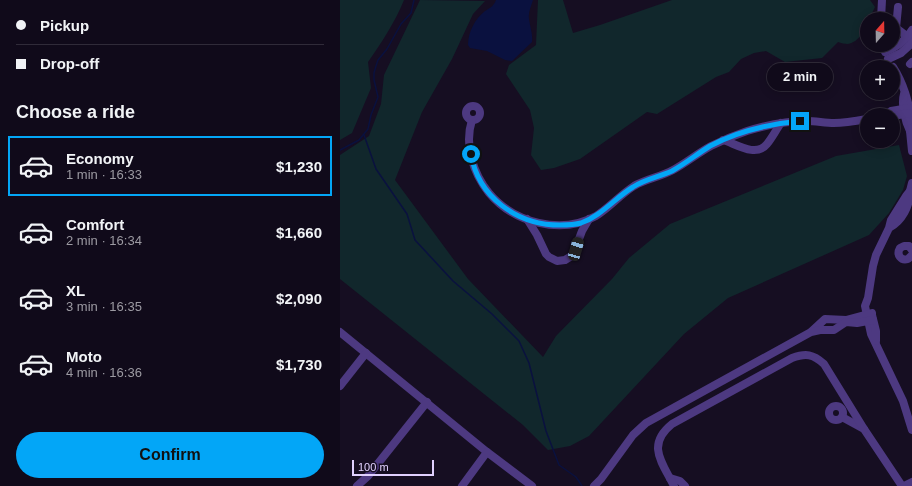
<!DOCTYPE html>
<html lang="en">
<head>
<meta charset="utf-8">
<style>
	:root { --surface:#100a1a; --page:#191323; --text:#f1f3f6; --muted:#9c9aa2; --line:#302b39; --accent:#03a6f7 }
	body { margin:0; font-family:Helvetica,sans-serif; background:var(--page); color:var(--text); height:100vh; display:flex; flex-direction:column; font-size:15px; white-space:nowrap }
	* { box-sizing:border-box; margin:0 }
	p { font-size:13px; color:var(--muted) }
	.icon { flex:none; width:22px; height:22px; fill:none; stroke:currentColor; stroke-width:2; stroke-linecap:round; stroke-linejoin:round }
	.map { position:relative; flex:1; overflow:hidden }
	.sheet { display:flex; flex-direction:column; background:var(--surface); width:340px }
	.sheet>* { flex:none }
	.top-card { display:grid; align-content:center; height:88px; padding:0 16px; background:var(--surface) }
	.needle { width:26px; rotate:20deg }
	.fabs { position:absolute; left:520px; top:12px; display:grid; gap:8px }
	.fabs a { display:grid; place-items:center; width:40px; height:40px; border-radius:50%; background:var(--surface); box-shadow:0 2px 10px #0003,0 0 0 1px var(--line); font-size:20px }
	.scale { position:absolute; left:12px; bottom:10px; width:82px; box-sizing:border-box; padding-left:4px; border:2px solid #e0d0fe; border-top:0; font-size:11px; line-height:14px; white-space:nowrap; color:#e0d0fe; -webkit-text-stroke:3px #160e22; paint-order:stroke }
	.end { position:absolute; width:18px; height:18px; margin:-9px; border:5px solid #03a6f7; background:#111; box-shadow:0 0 0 2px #111 }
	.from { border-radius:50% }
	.bubble { position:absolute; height:28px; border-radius:14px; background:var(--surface); box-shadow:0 2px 10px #0003,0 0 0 1px var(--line); font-size:13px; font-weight:700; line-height:28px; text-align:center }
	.car { position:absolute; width:12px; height:24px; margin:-12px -6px; border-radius:5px; box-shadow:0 0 3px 1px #0007; background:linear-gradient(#222 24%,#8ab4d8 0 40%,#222 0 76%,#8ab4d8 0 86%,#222 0) }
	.top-card b { display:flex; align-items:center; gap:14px; height:38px; font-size:15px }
	.top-card b+b { border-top:1px solid var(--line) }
	.top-card i { width:10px; height:10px; background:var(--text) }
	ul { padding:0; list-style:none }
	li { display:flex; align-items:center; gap:12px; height:60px; margin:0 8px 6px; padding:0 8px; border:2px solid transparent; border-radius:0px }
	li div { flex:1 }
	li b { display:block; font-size:15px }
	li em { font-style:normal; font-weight:700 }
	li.active { border-color:var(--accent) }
	li>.icon { width:36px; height:36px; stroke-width:1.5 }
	h2 { padding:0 16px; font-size:18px; line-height:48px }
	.action { display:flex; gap:8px; margin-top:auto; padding:8px 16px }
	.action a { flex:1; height:46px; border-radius:24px; background:var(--accent); color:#111; font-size:16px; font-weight:700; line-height:46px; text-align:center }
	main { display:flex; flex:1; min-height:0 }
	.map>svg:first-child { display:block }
</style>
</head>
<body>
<main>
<section class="sheet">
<div class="top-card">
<b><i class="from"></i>Pickup</b>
<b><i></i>Drop-off</b>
</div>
<h2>Choose a ride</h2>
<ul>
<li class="active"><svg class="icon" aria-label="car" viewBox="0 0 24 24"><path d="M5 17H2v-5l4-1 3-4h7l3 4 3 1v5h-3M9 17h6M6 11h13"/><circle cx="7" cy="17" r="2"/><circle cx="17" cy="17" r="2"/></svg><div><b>Economy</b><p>1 min · 16:33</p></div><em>$1,230</em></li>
<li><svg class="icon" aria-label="car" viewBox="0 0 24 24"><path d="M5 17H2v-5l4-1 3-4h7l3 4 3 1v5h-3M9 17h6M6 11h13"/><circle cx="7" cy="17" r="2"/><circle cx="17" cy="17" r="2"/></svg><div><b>Comfort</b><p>2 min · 16:34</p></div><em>$1,660</em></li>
<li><svg class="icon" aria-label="car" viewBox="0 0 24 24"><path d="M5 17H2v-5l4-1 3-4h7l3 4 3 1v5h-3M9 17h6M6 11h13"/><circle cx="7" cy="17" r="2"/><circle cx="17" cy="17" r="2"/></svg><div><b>XL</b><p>3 min · 16:35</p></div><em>$2,090</em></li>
<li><svg class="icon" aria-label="car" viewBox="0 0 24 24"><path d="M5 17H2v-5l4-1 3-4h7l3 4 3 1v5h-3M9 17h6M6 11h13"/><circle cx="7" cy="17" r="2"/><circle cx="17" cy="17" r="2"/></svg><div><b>Moto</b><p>4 min · 16:36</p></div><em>$1,730</em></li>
</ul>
<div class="action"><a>Confirm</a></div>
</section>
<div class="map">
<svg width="572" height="486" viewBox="0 0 572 486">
	<rect width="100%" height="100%" fill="#160e22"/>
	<g fill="#11272c">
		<path d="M0,0H64C55,22 42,42 28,62L31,88L12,133L0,140Z"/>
		<polygon points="80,0 145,1 133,14 112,59 82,112 55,180 128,279 203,357 216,336 272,279 289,258 330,224 496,156 559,145 567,176 563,190 549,213 529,235 388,298 344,334 249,436 230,446 208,450 183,425 0,279 0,155 29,136 41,104 44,75"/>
		<path d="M198,0H223L233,33L260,25L332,0H530L535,7L529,19H527C527,29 519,42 508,44C505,44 501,43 498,42L482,58L445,62L426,51L414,53L401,59L389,72L376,77L317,114L307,112L240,159L214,168L201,170L191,155L194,128L190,110L166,74L169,65L196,45Z"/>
	</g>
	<path fill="#0a113f" d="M156,0H193C191,7 188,12 189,19C190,27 193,34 192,42L172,61L165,60L147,51L130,48L128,45C128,32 135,19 145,11C150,8 154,6 156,0Z"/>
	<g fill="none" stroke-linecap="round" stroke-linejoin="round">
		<g stroke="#0a113f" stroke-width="1.5">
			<polyline points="24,135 36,169 67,214 75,240 113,281 152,314 179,341 189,363 206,431 219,465 236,477 242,486"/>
			<polyline points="0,150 19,140 28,129 31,115 38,97 34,80 34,73 36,66 38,60 47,49 61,24 71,13 74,0"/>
		</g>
		<g stroke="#4d3981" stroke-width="8">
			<polyline points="558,7 556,28 572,40"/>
			<polyline points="541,19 542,0"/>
			<path d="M545,52C557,47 566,41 572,30"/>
			<polyline points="548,59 561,53 572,43"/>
			<polyline points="570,64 572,62"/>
			<path d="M553,67C564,84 568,101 572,120"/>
			<path d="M564,94C561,104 565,121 570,131"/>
			<circle cx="133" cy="113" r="7"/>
			<polyline points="545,115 551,111 569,108"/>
			<polyline points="553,116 570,113"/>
			<path d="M132,120C124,145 133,173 149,193C174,223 221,235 256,216C270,207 280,195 294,186C306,179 320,177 333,170C346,163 358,153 371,146C383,140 395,135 407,131C426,125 447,121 467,121C476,121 485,123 494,123C505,123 516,121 527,119"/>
			<polyline points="571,128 570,131 572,151"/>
			<path d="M383,140C396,144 416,158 427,144C432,138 436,130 441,123"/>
			<polyline points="570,191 572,183"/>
			<polyline points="187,219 197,235 206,254 209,257 217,261 225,260 233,255 242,231 249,219"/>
			<path d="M549,228C562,221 570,206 570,191L566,196L551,220L549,228L536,255L533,266L528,298L525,306L531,334L563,401L572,430"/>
			<path d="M572,250L569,246H564L560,248C556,255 561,261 568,259L572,255"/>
			<polyline points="532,315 536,331 536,341"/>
			<polyline points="472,331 485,319 506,320 532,313"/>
			<polyline points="0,332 147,452 192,486"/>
			<polyline points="0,386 26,353"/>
			<circle cx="496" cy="413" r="7"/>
			<polyline points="502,417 524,429 562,486"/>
			<polyline points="330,478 340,481 345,486"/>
			<polyline points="17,486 28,476 87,402"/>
			<polyline points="122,486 147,452"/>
			<polyline points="254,486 261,479 293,435 306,423 471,332 480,330 494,330 506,322 517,323 533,320"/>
			<path d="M334,486C322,462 306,445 332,424L452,358C466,353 473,354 484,364L524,429"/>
			<polyline points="564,486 572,482"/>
		</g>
	</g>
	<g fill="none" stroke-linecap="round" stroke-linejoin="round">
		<path stroke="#03a6f7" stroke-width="5" d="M131,154C138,197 177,225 220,225C227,225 234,225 241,223C261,216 275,198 293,187C305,179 319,177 332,171C345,164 357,154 370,146C398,131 429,124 460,121"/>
	</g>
</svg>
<div class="fabs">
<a><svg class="needle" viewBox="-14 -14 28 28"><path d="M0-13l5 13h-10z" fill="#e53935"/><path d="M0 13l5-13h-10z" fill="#9c9aa2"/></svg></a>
<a>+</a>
<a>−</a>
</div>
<div class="scale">100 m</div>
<i class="end from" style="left:131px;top:154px"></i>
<i class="end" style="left:460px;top:121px"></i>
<div class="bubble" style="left:427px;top:63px;width:66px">2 min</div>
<i class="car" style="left:236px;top:249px;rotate:16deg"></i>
</div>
</main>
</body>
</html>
